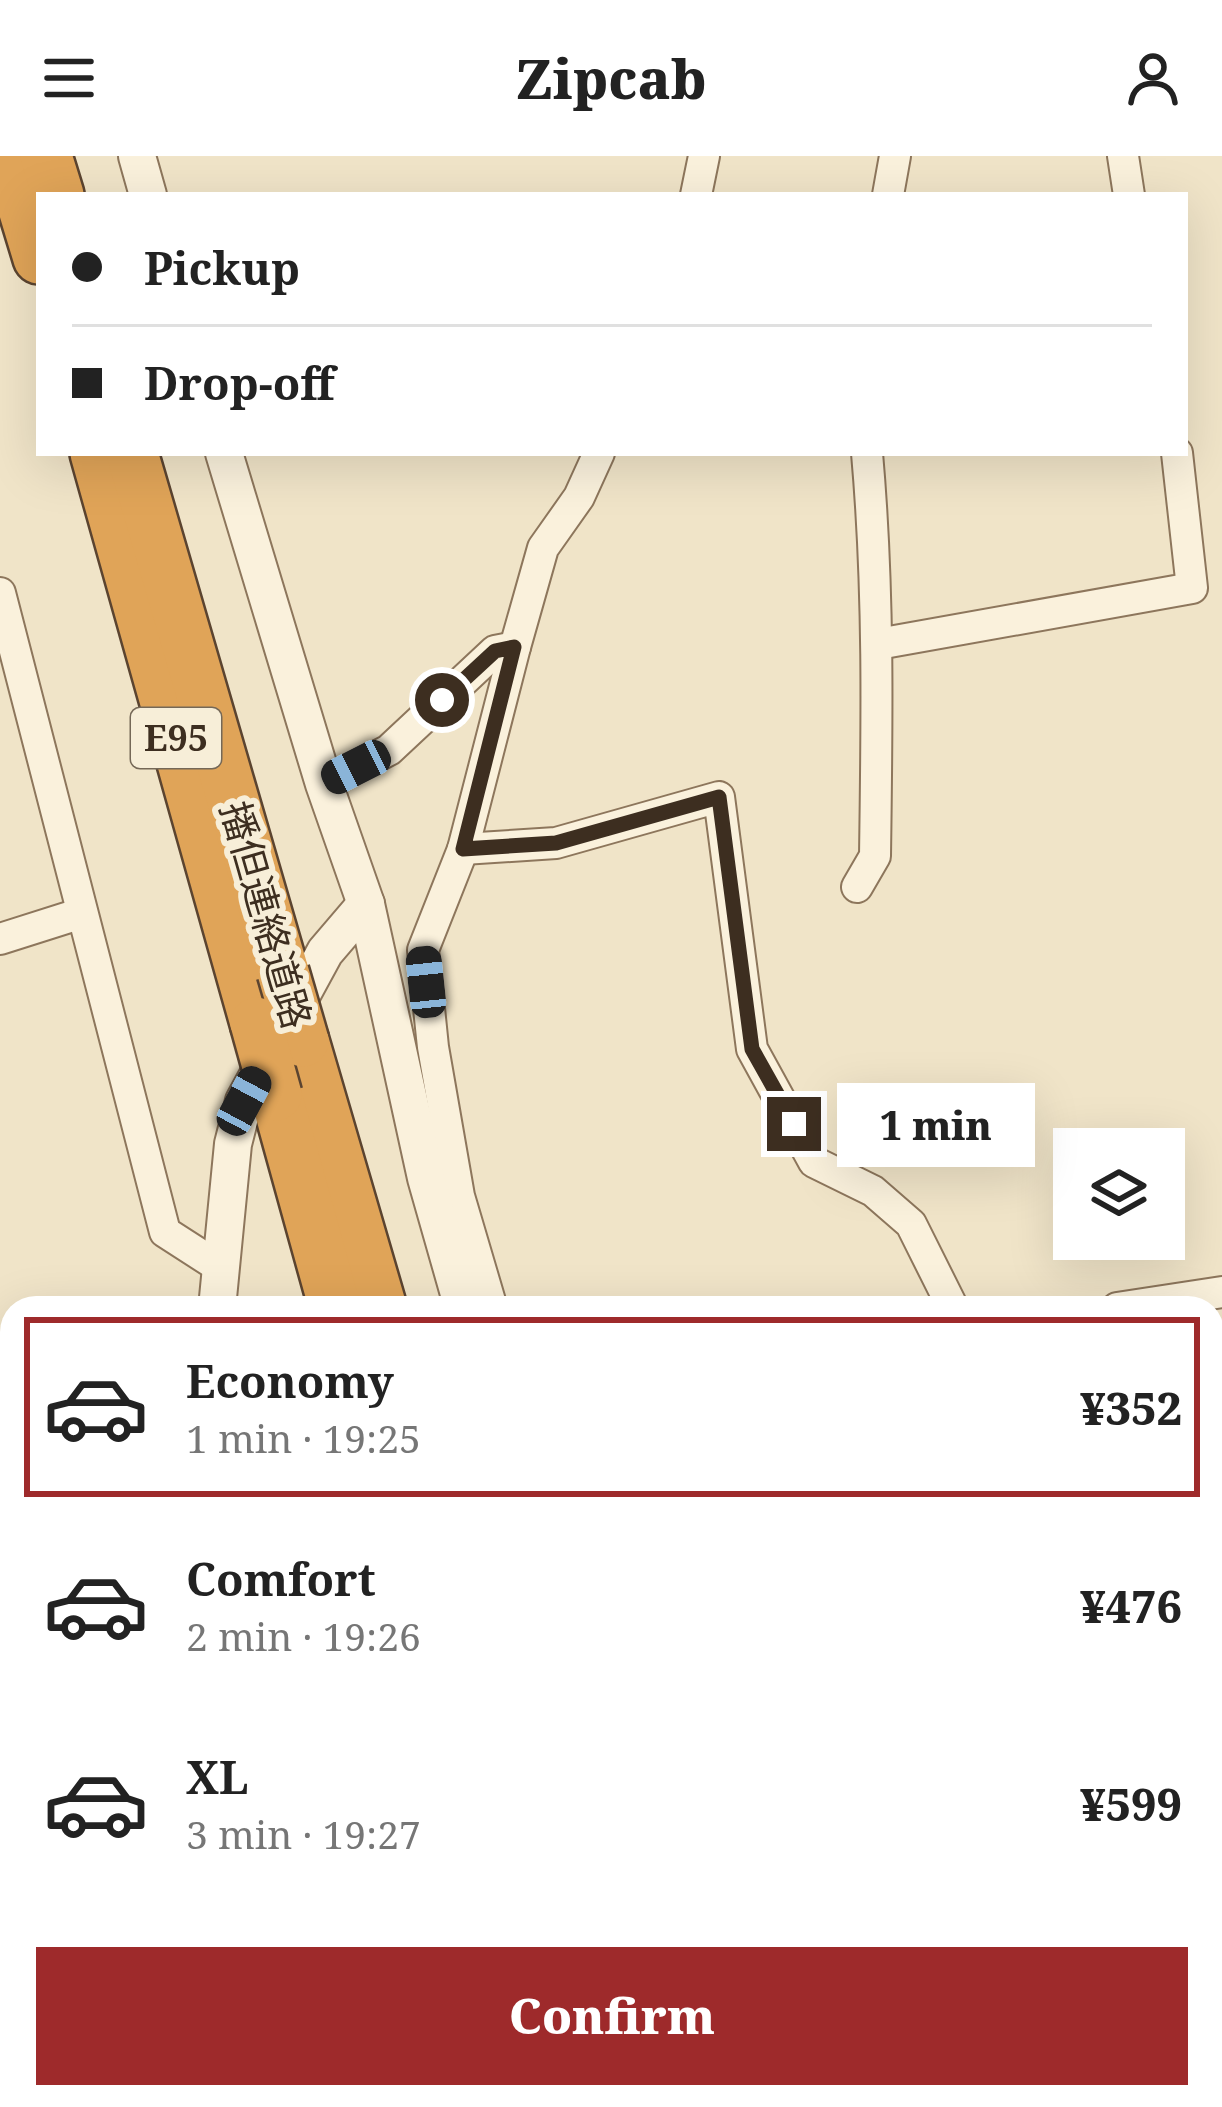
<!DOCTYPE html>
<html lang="en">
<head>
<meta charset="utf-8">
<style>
	:root { --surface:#fff; --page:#f6f6f6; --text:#222; --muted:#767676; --line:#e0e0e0; --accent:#9e2a2b }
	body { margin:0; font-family:"Noto Serif","Noto Sans JP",serif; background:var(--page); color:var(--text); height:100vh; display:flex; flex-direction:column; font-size:45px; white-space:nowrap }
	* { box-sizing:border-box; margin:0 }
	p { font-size:39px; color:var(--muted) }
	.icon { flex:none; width:66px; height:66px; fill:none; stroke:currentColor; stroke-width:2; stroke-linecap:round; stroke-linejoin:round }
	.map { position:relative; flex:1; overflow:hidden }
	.panel { position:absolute; left:0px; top:1140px; width:1224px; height:813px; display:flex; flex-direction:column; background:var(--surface); border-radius:36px 36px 0 0; box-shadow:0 12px 48px #0002 }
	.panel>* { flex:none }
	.hud { position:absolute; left:36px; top:36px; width:1152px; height:264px; border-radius:0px; box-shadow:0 12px 48px #0002; display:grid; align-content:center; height:264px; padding:0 36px; background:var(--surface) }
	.fabs { position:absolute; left:1053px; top:972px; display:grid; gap:24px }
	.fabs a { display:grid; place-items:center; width:132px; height:132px; border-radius:0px; background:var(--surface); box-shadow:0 12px 48px #0002; font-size:60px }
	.end { position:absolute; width:54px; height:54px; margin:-27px; border:15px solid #3d2e20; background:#fff; box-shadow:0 0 0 6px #fff }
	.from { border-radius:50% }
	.bubble { position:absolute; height:84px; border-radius:0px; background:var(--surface); box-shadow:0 12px 48px #0002; font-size:39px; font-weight:800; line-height:84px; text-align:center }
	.car { position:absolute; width:36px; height:72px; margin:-36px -18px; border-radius:15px; box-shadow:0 0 9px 3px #0007; background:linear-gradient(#222 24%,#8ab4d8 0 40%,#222 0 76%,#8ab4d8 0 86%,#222 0) }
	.hud b { display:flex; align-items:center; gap:42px; height:114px; font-size:45px }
	.hud b+b { border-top:3px solid var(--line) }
	.hud i { width:30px; height:30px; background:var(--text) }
	ul { padding:21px 0 0; list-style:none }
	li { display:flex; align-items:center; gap:36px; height:180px; margin:0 24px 18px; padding:0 12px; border:6px solid transparent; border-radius:0px }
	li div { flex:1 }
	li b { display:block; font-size:45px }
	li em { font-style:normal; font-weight:800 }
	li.current { border-color:var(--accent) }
	li>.icon { width:108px; height:108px; stroke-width:1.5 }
	.action { display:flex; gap:24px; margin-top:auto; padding:24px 36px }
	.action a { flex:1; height:138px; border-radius:0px; background:var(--accent); color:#fff; font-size:48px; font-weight:800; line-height:138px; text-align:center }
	header { display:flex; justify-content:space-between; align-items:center; height:156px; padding:0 36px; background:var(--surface); font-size:54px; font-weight:800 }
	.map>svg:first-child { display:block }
</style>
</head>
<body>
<header><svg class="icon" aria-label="menu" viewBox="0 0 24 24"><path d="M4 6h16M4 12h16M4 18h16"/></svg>Zipcab<svg class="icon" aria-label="person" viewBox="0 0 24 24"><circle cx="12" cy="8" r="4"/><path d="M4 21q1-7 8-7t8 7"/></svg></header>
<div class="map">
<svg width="1222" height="1951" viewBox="0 0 1222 1951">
	<rect width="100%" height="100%" fill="#f0e4c8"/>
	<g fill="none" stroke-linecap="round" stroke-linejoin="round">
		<polyline stroke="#6f938a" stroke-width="9" points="0,1347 12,1344"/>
		<g stroke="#a9c4bc" stroke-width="57">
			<polyline points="0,1860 12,1857"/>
			<polyline points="465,1941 512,1951"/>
		</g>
		<g stroke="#8d765c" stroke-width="34">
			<g id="minor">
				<polyline points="1123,0 1129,39"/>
				<polyline points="696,39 704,0"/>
				<polyline points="888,39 895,0"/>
				<polyline points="0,437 165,1076 221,1112"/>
				<polyline points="878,488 1192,432 1177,297"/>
				<polyline points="324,628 389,594 495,495 515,491"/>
				<polyline points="463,693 556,687 719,641 752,893 814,1006 873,1035 911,1068 953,1152"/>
				<path d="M857,731L875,700C877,565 879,432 867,297"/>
				<polyline points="0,783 82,757"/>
				<polyline points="492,1152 459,1040 433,891 423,794 463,693 515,491 543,392 579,341 599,297"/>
				<polyline points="1117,1152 1222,1136"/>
				<polyline points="1212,1736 1222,1735"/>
				<polyline points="0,1785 12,1784"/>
			</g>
		</g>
		<g stroke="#8d765c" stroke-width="40">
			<g id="tertiary">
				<polyline points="137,0 148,39"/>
				<polyline points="224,297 324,628 366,748 426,1022 463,1152"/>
				<polyline points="217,1152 233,988 244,945 325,796 366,748"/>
				<polyline points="669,1941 671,1951"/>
				<polyline points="103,1951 108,1941"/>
			</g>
		</g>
		<g stroke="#5b4430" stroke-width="56">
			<g id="motorway">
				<polyline points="8,0 39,102"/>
				<polyline points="46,0 58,39"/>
				<polyline points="96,297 256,867"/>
				<polyline points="132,297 283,816"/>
				<polyline points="303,885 381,1152"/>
				<polyline points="276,939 335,1152"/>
				<polyline points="531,1941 533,1951"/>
				<polyline points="583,1941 585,1951"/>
			</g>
		</g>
		<use href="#minor" stroke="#faf1dc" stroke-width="30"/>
		<use href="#tertiary" stroke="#faf1dc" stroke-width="36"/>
		<use href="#motorway" stroke="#e0a458" stroke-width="51"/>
		<g stroke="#5b4430" stroke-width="56" stroke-linecap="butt">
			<g id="motorway-bridge">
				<polyline points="283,816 303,885"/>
				<polyline points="256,867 276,939"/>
			</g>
		</g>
		<use href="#motorway-bridge" stroke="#e0a458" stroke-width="51"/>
	</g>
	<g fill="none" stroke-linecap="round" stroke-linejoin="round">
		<polyline stroke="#3d2e20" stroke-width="15" points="442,544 495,495 514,491 463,693 556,687 719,641 752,893 794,968"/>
	</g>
	<g text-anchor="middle" stroke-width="12" stroke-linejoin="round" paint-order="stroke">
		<rect fill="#f7eed8" stroke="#756857" stroke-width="3" x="131" y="552" width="90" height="60" rx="9"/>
		<g font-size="36" font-weight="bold" fill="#3d2e20">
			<text x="176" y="595">E95</text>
		</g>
		<g font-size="39" fill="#3d2e20" stroke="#f7eed8">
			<text transform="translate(266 759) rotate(74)" y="14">播但連絡道路</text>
		</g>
	</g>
</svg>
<div class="fabs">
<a><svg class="icon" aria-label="layers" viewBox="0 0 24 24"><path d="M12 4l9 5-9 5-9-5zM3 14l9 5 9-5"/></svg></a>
</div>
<i class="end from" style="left:442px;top:544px"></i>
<i class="end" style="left:794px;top:968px"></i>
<div class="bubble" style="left:837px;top:927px;width:198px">1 min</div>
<i class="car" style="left:356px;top:611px;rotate:243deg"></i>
<i class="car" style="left:426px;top:826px;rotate:354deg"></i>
<i class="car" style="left:244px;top:945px;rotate:28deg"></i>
<div class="hud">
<b><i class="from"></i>Pickup</b>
<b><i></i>Drop-off</b>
</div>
<section class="panel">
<ul>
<li class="current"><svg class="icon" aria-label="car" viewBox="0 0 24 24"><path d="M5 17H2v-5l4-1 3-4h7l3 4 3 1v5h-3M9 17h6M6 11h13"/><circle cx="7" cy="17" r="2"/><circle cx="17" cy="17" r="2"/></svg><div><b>Economy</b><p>1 min · 19:25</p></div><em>¥352</em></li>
<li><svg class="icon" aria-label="car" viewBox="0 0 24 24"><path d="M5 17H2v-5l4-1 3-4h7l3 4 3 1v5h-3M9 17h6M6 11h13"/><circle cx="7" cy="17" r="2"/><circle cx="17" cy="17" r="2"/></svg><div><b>Comfort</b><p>2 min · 19:26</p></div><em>¥476</em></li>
<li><svg class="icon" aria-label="car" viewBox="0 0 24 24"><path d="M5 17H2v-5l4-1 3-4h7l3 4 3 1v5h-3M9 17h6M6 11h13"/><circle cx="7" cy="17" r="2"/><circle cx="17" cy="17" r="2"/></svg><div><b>XL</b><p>3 min · 19:27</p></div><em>¥599</em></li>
</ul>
<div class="action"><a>Confirm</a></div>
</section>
</div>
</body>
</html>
